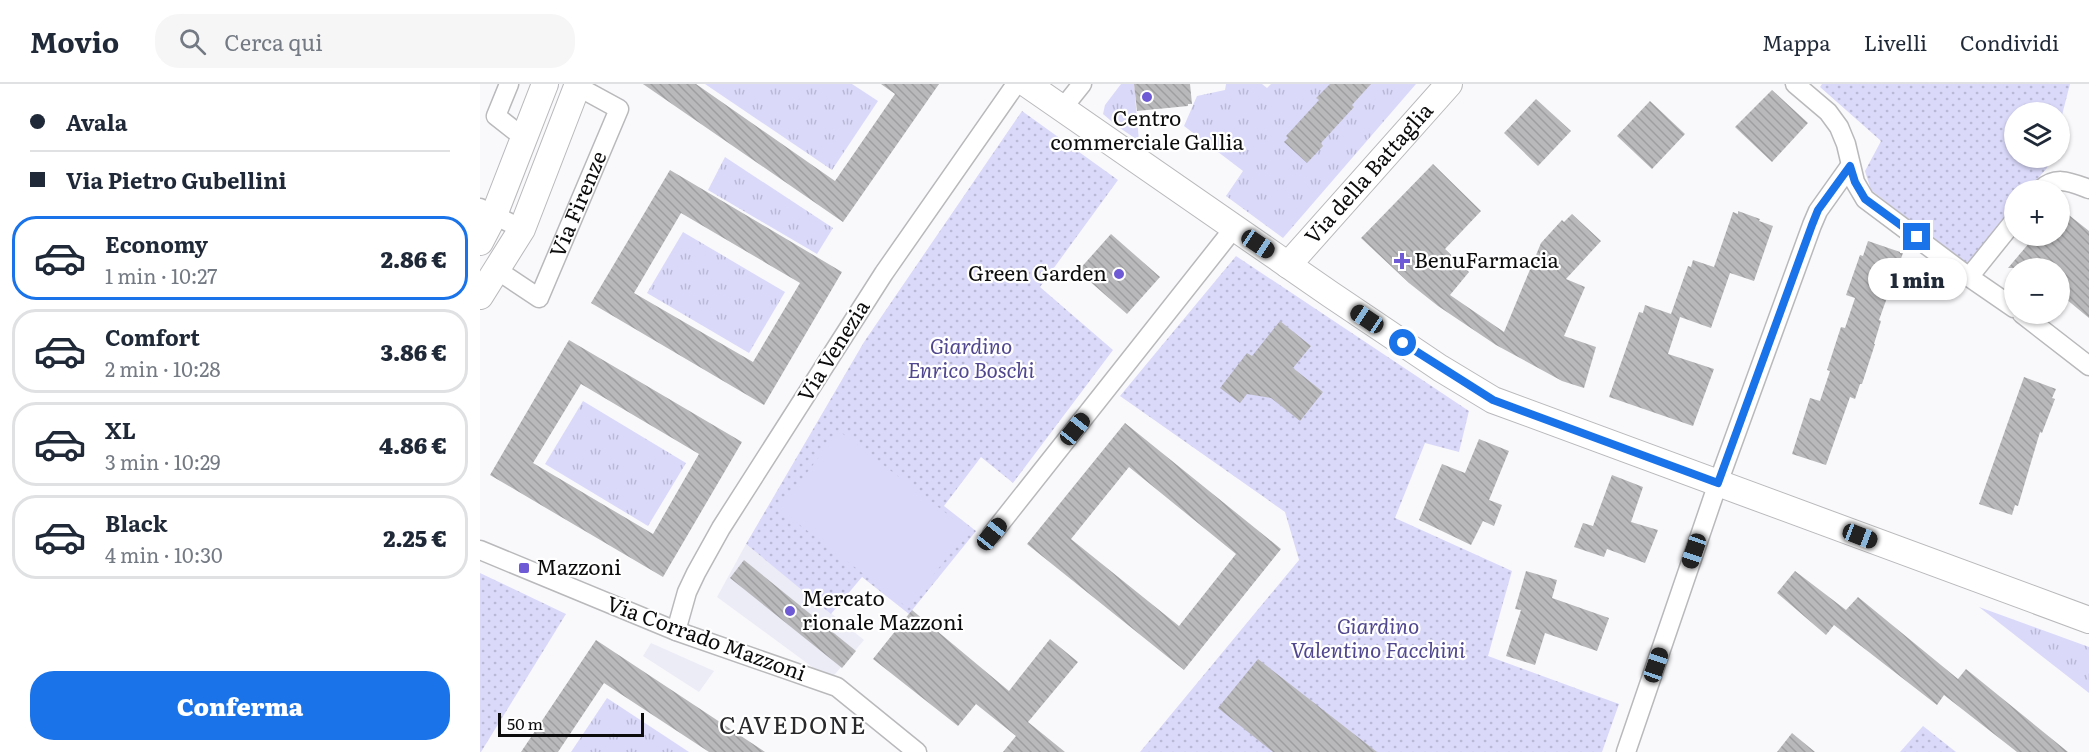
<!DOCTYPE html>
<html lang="it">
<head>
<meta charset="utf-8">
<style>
	:root { --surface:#fff; --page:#f6f6f7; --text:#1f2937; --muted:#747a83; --line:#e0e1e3; --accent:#1a73e8 }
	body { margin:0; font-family:Literata,serif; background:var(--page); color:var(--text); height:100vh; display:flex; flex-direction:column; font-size:22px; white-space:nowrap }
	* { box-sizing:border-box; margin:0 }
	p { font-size:20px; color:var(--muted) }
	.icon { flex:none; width:33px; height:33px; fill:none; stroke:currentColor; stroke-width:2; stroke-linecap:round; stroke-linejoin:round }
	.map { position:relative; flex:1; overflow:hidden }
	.details { display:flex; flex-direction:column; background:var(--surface); width:480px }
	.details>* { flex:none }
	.hud { display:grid; align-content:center; height:132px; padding:0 30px; background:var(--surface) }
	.tools { position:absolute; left:1524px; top:18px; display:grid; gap:12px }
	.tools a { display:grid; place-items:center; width:66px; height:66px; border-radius:50%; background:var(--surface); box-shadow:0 2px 4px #0004; font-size:30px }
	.scale { position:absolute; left:18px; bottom:15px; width:146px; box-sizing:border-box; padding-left:6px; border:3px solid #0c0c0d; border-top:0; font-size:16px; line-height:21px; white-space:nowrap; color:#0c0c0d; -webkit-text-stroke:4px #fff; paint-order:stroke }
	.end { position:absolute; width:27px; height:27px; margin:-14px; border:8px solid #1a73e8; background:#fff; box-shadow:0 0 0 3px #fff }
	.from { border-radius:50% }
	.bubble { position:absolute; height:42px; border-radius:21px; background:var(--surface); box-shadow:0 2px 4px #0004; font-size:20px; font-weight:800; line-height:42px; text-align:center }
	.car { position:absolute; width:18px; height:36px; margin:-18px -9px; border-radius:8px; box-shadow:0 0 4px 2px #0007; background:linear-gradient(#222 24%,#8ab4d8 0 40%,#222 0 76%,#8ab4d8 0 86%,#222 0) }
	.hud b { display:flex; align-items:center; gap:21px; height:57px; font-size:22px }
	.hud b+b { border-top:2px solid var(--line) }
	.hud i { width:15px; height:15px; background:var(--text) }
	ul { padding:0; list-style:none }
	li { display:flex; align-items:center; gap:18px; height:84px; margin:0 12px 9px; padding:0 18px; border:3px solid var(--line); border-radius:24px }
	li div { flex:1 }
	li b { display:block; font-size:22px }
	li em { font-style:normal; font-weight:800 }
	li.current { border-color:var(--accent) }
	li>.icon { width:54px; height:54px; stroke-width:1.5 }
	.button { display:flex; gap:12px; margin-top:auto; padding:12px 30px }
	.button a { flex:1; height:69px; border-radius:24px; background:var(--accent); color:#fff; font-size:24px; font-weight:800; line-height:69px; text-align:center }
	header { display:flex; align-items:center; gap:36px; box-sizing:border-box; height:84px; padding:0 30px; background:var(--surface); border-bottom:2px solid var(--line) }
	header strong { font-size:28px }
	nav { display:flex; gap:33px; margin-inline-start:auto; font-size:21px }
	.search { width:420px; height:54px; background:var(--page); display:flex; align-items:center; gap:15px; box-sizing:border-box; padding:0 21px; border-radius:24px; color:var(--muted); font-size:22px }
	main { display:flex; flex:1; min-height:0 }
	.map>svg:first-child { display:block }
</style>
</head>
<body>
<header>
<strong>Movio</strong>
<div class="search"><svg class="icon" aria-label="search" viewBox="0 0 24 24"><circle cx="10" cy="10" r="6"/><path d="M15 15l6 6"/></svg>Cerca qui</div>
<nav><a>Mappa</a><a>Livelli</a><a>Condividi</a></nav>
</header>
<main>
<section class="details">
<div class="hud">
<b><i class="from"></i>Avala</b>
<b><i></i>Via Pietro Gubellini</b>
</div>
<ul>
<li class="current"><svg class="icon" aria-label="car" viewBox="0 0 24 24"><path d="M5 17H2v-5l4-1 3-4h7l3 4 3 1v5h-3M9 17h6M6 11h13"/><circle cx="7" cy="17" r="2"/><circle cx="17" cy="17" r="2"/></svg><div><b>Economy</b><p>1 min · 10:27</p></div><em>2.86 €</em></li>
<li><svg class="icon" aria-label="car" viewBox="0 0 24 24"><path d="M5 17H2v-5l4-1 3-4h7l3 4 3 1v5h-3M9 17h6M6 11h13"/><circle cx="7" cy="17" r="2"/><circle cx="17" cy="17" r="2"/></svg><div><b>Comfort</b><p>2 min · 10:28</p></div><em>3.86 €</em></li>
<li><svg class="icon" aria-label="car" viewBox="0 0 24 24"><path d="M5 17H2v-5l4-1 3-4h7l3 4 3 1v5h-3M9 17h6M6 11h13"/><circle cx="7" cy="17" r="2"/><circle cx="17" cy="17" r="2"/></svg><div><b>XL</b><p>3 min · 10:29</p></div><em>4.86 €</em></li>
<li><svg class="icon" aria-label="car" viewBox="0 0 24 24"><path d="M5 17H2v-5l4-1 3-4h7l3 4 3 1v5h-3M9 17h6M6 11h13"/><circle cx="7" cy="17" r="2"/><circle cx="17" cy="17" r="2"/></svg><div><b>Black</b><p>4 min · 10:30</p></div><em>2.25 €</em></li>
</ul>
<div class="button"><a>Conferma</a></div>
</section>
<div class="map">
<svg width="1609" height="668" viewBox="0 0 1609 668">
	<defs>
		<pattern id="grass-tufts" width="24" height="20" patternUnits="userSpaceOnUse" patternTransform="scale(1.5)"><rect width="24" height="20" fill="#dad9fa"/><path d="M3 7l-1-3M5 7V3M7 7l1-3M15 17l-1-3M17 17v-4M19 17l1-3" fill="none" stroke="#bab9d5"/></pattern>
		<pattern id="park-dots" width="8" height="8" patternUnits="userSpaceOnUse" patternTransform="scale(1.5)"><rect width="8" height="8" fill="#dad9fa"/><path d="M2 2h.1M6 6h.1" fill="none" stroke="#bab9d5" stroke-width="1.8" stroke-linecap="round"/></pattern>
		<pattern id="building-back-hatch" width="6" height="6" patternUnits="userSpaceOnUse" patternTransform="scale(1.5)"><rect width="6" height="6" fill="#b9b9bc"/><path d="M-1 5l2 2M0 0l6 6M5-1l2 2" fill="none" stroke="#9e9ea0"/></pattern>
	</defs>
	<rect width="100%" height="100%" fill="#f9f9fc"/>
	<g fill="#ececf7">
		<polygon points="266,460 384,556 350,596 237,513"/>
		<polygon points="171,559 234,587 219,608 163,572"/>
	</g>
	<g fill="url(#grass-tufts)">
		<polygon points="225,0 372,0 398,17 352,86"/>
		<polygon points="641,0 654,0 659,57 637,42 623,30 625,21"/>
		<polygon points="746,0 782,0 787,4 791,0 936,0 803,154 746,112 763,87 704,42 717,12 745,6"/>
		<polygon points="245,73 353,144 337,170 228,106"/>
		<polygon points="203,148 305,208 269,269 167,209"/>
		<polygon points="103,317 206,379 168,442 65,380"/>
		<polygon points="1499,523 1609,563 1609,609"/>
		<polygon points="127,614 209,668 91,668"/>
	</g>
	<g fill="url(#park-dots)">
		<polygon points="1342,0 1590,0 1580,39 1580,28 1534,28 1534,74 1570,74 1567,84 1548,106 1534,106 1534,123 1488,181 1391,106 1385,87 1401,57 1340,3"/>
		<polygon points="542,27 638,96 560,203 633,266 533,399 501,373 464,422 496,447 429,530 382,493 351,530 266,460 384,258"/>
		<polygon points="756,172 989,327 979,368 945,359 915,434 1032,487 1008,572 1139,620 1122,668 660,668 819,476 805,428 640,312"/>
		<polygon points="0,489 86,530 1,668 0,668"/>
		<polygon points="1443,642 1476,668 1420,668"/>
	</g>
	<polygon fill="#dad9fa" points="359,347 488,446 428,524 299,425"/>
	<g fill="url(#building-back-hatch)" fill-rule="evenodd">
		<polygon points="163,0 216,0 355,97 415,10 401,0 459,0 363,138"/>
		<polygon points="654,0 710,0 712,20 708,20 708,22 657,27"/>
		<polygon points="850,0 891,0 872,21 874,23 841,59 843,62 827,79 804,58 808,54 806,52 839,16 836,14"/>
		<polygon points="1292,6 1328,39 1292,78 1255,43"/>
		<polygon points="1056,15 1091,47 1058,82 1024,49"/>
		<polygon points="1170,17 1205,50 1172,85 1137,52"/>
		<polygon points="953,80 1001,127 965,165 989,188 970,211 1024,248 1061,159 1082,136 1084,138 1092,130 1121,157 1086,195 1105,203 1084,252 1116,263 1104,304 1082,297 1016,261 958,222 929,199 881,154"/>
		<path d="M190,86L362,188L284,321L111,219ZM201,129L320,199L273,278L154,209Z"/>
		<polygon points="1580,124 1609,147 1609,234 1580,210 1580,184 1528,184 1555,152 1580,152"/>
		<polygon points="1258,127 1280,135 1279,137 1293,142 1274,197 1250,189 1231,244 1200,233 1188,270 1234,285 1213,342 1129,313 1159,228 1163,229 1165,221 1191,230 1208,182 1211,183 1213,176 1234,183 1253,128 1258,130"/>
		<polygon points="631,150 680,193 647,230 598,187"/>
		<polygon points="1388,157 1423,169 1399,236 1401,237 1394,260 1395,260 1382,300 1380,300 1375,315 1370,313 1346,381 1312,370 1330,314 1340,317 1350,287 1347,286 1361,243 1365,244 1375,214 1366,211 1380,171 1383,172"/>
		<polygon points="800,237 831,262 813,284 843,308 820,337 791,314 767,310 760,319 740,304 767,269 772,272"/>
		<path d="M89,256L262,358L183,493L10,391ZM101,300L219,370L173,450L53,379Z"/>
		<polygon points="1544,293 1576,305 1572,314 1575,315 1562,349 1560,348 1538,422 1535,421 1532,431 1499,420"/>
		<path d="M645,339L801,465L704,586L547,460ZM649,383L756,470L699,542L591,455Z"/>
		<polygon points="999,355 1029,367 1009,416 1022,421 1014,442 1003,437 991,461 939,436 962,380 985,389"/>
		<polygon points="1132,391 1163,403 1151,438 1178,446 1165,479 1127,465 1124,473 1094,463 1103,439 1113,442"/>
		<polygon points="264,476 376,567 362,584 250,494"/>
		<polygon points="1046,487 1077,496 1072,514 1129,534 1117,567 1065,549 1055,581 1026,572 1041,526 1035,525"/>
		<polygon points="1315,487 1366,526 1378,513 1478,595 1486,585 1588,668 1537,668 1464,611 1457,621 1354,541 1346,551 1297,509"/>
		<polygon points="432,526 529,607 570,555 598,578 548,638 585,668 523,668 536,652 496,620 478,642 393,575"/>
		<polygon points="116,556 285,668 229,668 124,599 78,668 41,668"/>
		<polygon points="778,575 897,668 793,668 738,624"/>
		<polygon points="1312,649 1335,668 1297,668"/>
	</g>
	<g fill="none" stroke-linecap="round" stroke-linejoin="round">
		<g stroke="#b9b9bc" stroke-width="21">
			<g id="street">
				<polyline points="29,0 16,32 44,54"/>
				<polyline points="1315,0 1348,28 1359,43 1366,60 1375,98 1385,115 1489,193 1534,224"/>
				<polyline points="582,25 602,0"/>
				<path d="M1560,106C1576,91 1590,98 1609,105"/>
				<polyline points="0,124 42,145"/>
				<path id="s1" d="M17,186L59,214L139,25L97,2"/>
				<polyline points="1489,193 1534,137"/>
				<polyline points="1542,230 1609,282"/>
				<polyline points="512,450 754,144"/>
				<polyline points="0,466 196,547 357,603 437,668"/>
				<polyline points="196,547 207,508 216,489 241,444 404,189 536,0"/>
				<polyline points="1146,668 1238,399 1332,141 1338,127 1370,82"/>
			</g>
		</g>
		<g stroke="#b9b9bc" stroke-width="28">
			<g id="secondary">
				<polyline points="547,0 850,210 960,284 1013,316 1609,536"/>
				<polyline points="0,158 14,131 65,0"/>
				<path id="s2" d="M808,181L969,0"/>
				<polyline points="0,212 42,145 98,0"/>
			</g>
		</g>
		<use href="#street" stroke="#fff" stroke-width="18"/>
		<use href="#secondary" stroke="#fff" stroke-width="26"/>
	</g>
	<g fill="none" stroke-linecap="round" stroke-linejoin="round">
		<polyline stroke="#1a73e8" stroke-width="8" points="923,259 1013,316 1238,399 1332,141 1338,126 1370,82 1375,98 1385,115 1437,153"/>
	</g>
	<g fill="#6e5ad4" stroke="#fff" stroke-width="2">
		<circle cx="667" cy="13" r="6"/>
		<path d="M919 168h6v6h6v6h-6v6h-6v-6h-6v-6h6z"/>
		<circle cx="639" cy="190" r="6"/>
		<rect x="38" y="478" width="12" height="12" rx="3"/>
		<circle cx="310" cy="527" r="6"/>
	</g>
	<g text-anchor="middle" stroke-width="4.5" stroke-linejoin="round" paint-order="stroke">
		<g font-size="21" fill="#0c0c0d" stroke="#fff" text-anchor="start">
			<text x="667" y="42" text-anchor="middle">Centro<tspan x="667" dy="24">commerciale Gallia</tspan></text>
			<text x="934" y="184">BenuFarmacia</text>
			<text x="627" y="197" text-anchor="end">Green Garden</text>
			<text x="56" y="491">Mazzoni</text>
			<text x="322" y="522">Mercato<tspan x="322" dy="24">rionale Mazzoni</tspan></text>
		</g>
		<g font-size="21" fill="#0c0c0d" stroke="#fff">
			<text dy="7" stroke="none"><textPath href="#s2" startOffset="122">Via della Battaglia</textPath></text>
			<text dy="7" stroke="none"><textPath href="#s1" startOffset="152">Via Firenze</textPath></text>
			<text transform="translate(354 267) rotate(-58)" y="7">Via Venezia</text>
			<text transform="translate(226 555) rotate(20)" y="7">Via Corrado Mazzoni</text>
		</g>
		<g font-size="21" font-style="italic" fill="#50478e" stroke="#fff">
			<text x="491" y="270">Giardino<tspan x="491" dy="24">Enrico Boschi</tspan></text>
			<text x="898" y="550">Giardino<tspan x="898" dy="24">Valentino Facchini</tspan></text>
		</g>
		<g font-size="24" letter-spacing="1.5" fill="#29292c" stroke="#fff">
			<text x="313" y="650">CAVEDONE</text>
		</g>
	</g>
</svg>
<div class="tools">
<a><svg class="icon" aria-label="layers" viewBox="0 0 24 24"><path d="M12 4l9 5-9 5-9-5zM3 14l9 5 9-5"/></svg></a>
<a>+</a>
<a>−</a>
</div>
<div class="scale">50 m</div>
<i class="end from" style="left:923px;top:259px"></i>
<i class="end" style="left:1437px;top:153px"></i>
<div class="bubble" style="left:1388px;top:174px;width:99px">1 min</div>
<i class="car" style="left:778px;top:160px;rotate:124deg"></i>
<i class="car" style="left:887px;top:235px;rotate:304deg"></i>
<i class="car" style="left:595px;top:345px;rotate:39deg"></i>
<i class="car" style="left:512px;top:450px;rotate:39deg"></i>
<i class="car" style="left:1380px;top:452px;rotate:111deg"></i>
<i class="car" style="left:1214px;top:467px;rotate:199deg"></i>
<i class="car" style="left:1176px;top:581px;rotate:19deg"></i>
</div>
</main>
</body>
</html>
